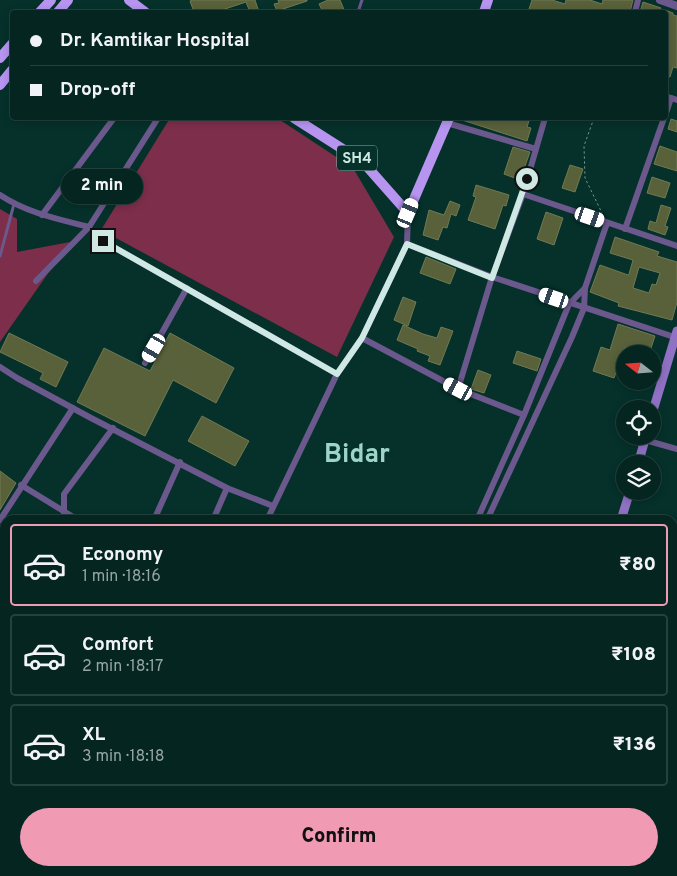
<!DOCTYPE html>
<html lang="en">
<head>
<meta charset="utf-8">
<style>
	:root { --surface:#042520; --page:#12312d; --text:#f1f3f6; --muted:#97a5a5; --line:#25423e; --accent:#f09ab4 }
	body { margin:0; font-family:Overpass,sans-serif; background:var(--page); color:var(--text); height:100vh; display:flex; flex-direction:column; font-size:19px; white-space:nowrap }
	* { box-sizing:border-box; margin:0 }
	p { font-size:16px; color:var(--muted) }
	.icon { flex:none; width:28px; height:28px; fill:none; stroke:currentColor; stroke-width:2; stroke-linecap:round; stroke-linejoin:round }
	.map { position:relative; flex:1; overflow:hidden }
	.side { position:absolute; left:0px; top:515px; width:678px; height:361px; display:flex; flex-direction:column; background:var(--surface); border-radius:15px 15px 0 0; box-shadow:0 2px 8px #0003,0 0 0 1px var(--line) }
	.side>* { flex:none }
	.guide { position:absolute; left:10px; top:10px; width:658px; height:110px; border-radius:5px; box-shadow:0 2px 8px #0003,0 0 0 1px var(--line); display:grid; align-content:center; height:110px; padding:0 20px; background:var(--surface) }
	.needle { width:32px; rotate:287deg }
	.tools { position:absolute; left:616px; top:345px; display:grid; gap:10px }
	.tools a { display:grid; place-items:center; width:45px; height:45px; border-radius:50%; background:var(--surface); box-shadow:0 2px 8px #0003,0 0 0 1px var(--line); font-size:25px }
	.end { position:absolute; width:22px; height:22px; margin:-11px; border:6px solid #cee9e3; background:#111; box-shadow:0 0 0 2px #111 }
	.from { border-radius:50% }
	.bubble { position:absolute; height:35px; border-radius:18px; background:var(--surface); box-shadow:0 2px 8px #0003,0 0 0 1px var(--line); font-size:16px; font-weight:800; line-height:35px; text-align:center }
	.car { position:absolute; width:15px; height:30px; margin:-15px -8px; border-radius:6px; box-shadow:0 0 4px 1px #0007; background:linear-gradient(#fff 24%,#345 0 40%,#fff 0 76%,#345 0 86%,#fff 0) }
	.guide b { display:flex; align-items:center; gap:18px; height:48px; font-size:19px }
	.guide b+b { border-top:1px solid var(--line) }
	.guide i { width:12px; height:12px; background:var(--text) }
	ul { padding:9px 0 0; list-style:none }
	li { display:flex; align-items:center; gap:15px; height:82px; margin:0 10px 8px; padding:0 10px; border:2px solid var(--line); border-radius:5px }
	li div { flex:1 }
	li b { display:block; font-size:19px }
	li em { font-style:normal; font-weight:800 }
	li.selected { border-color:var(--accent) }
	li>.icon { width:45px; height:45px; stroke-width:1.5 }
	.primary-button { display:flex; gap:10px; margin-top:auto; padding:10px 20px }
	.primary-button a { flex:1; height:58px; border-radius:30px; background:var(--accent); color:#111; font-size:20px; font-weight:800; line-height:58px; text-align:center }
	.map>svg:first-child { display:block }
</style>
</head>
<body>
<div class="map">
<svg width="677" height="876" viewBox="0 0 677 876">
	<rect width="100%" height="100%" fill="#05312a"/>
	<g fill="#7d2e4b">
		<polygon points="170,118 277,118 353,168 394,237 337,357 101,230"/>
		<polygon points="0,209 17,219 17,252 70,242 0,342"/>
		<polygon points="673,702 677,703 677,876 625,876 626,871 672,871"/>
	</g>
	<g fill="#58613a" stroke="#707a52" fill-rule="evenodd">
		<polygon points="193,0 255,0 259,12 250,12 246,2 216,12 194,12 190,1"/>
		<polygon points="278,0 307,0 307,1 277,11 274,4 279,3"/>
		<polygon points="328,0 340,0 345,12 323,12 319,4"/>
		<polygon points="532,0 552,0 565,4 566,0 590,0 602,4 603,0 633,0 630,12 528,12"/>
		<polygon points="643,2 661,8 659,12 640,12"/>
		<polygon points="665,10 673,13 673,15 677,16 677,68 673,67 670,77 665,75"/>
		<polygon points="456,118 530,118 527,127 531,128 527,141"/>
		<polygon points="671,119 677,121 677,132 668,129"/>
		<polygon points="660,146 677,152 677,171 654,164"/>
		<polygon points="513,147 530,152 520,180 504,174"/>
		<polygon points="570,165 583,169 575,192 562,188"/>
		<polygon points="652,177 670,183 665,198 647,193"/>
		<polygon points="476,185 509,195 506,206 503,205 495,229 468,220 476,197 473,196"/>
		<polygon points="450,201 460,205 456,216 451,214 447,228 443,227 438,240 423,235 429,210 444,215"/>
		<polygon points="661,205 671,208 665,226 668,227 665,235 648,229 650,221 656,223"/>
		<polygon points="546,212 563,218 554,245 537,239"/>
		<path d="M615,237L659,252L657,256L677,262V302L672,320L618,306L619,303L590,292L600,265L628,275L629,274L633,260L610,253ZM639,267L660,273L656,285L652,284L649,293L633,288Z"/>
		<polygon points="426,257 456,269 450,284 420,273"/>
		<polygon points="403,297 416,302 408,326 394,320"/>
		<polygon points="618,324 655,336 649,354 625,347 614,378 593,371 601,347 610,350"/>
		<polygon points="403,325 423,334 437,338 441,327 453,331 440,365 428,361 430,356 417,351 418,349 397,340"/>
		<polygon points="9,333 68,362 56,387 40,379 43,373 0,352"/>
		<polygon points="170,333 234,368 216,403 173,380 145,436 77,402 104,348 150,371"/>
		<polygon points="517,351 541,359 537,371 513,363"/>
		<polygon points="478,370 491,375 484,393 471,389"/>
		<polygon points="202,416 249,441 235,466 188,441"/>
		<polygon points="0,471 16,483 0,510"/>
	</g>
	<g fill="none" stroke-linecap="round" stroke-linejoin="round">
		<polyline stroke="#6f928c" stroke-width="1" stroke-dasharray="2.5 2.5" stroke-linecap="butt" points="594,118 584,146 585,178 602,213"/>
		<g stroke="#6b588c" stroke-width="3">
			<polyline points="358,12 362,0"/>
			<polyline points="0,256 14,204"/>
		</g>
		<g stroke="#6b588c" stroke-width="6">
			<polyline points="635,12 638,0"/>
			<polyline points="665,96 677,100"/>
			<polyline points="665,116 671,98"/>
			<polyline points="447,123 536,149"/>
			<polyline points="523,194 677,246"/>
			<path d="M0,195C27,213 58,219 89,227"/>
			<polyline points="408,213 407,244 362,338 458,389 524,415"/>
			<polyline points="42,215 114,118"/>
			<polyline points="625,229 664,118"/>
			<polyline points="103,241 337,374"/>
			<polyline points="407,244 492,277 677,338"/>
			<polyline points="36,281 89,227 158,118"/>
			<polyline points="145,363 187,288"/>
			<polyline points="0,367 17,378 91,418 227,488 273,506"/>
			<polyline points="458,389 492,277 523,194 545,118"/>
			<polyline points="645,440 677,449"/>
			<polyline points="21,485 78,520"/>
			<polyline points="0,520 73,408"/>
			<polyline points="64,520 64,494 113,428"/>
			<polyline points="154,520 180,462"/>
			<polyline points="213,520 227,488"/>
			<polyline points="267,520 337,374 362,338"/>
			<polyline points="477,520 524,415 569,304 585,288"/>
			<polyline points="487,520 572,337 584,308 585,288 607,223"/>
			<polyline points="672,540 677,527"/>
			<polyline points="0,546 5,549"/>
			<polyline points="672,552 677,553"/>
			<polyline points="672,606 677,608"/>
			<polyline points="0,609 5,612"/>
			<polyline points="0,698 5,690"/>
			<polyline points="0,729 5,732"/>
			<polyline points="117,871 124,876"/>
			<polyline points="246,871 253,876"/>
			<polyline points="0,873 4,876"/>
			<polyline points="97,876 100,871"/>
			<polyline points="162,876 165,871"/>
			<polyline points="262,876 264,871"/>
			<polyline points="438,876 440,871"/>
			<polyline points="474,876 476,871"/>
			<polyline points="527,876 528,871"/>
			<polyline points="580,876 581,871"/>
		</g>
		<polyline stroke="#6b588c" stroke-width="8" points="660,0 677,6"/>
		<g stroke="#9071c4" stroke-width="9">
			<polyline points="652,414 677,331"/>
			<polyline points="638,464 646,436"/>
			<polyline points="621,520 630,491"/>
			<polyline points="355,876 357,871"/>
			<polyline points="364,876 366,871"/>
		</g>
		<g stroke="#b694f0" stroke-width="10">
			<polyline points="129,0 145,12"/>
			<polyline points="40,12 51,0"/>
			<polyline points="58,12 68,0"/>
			<polyline points="484,12 488,0"/>
			<polyline points="0,58 12,44"/>
			<polyline points="0,85 12,70"/>
			<polyline points="294,118 363,162 408,213 449,118"/>
		</g>
		<polyline stroke="#6d908a" stroke-width="2.5" stroke-dasharray="8 4" stroke-linecap="butt" points="672,693 677,694"/>
	</g>
	<g fill="none" stroke-linecap="round" stroke-linejoin="round">
		<polyline stroke="#cee9e3" stroke-width="6" points="103,241 337,374 362,338 407,244 492,278 527,179"/>
	</g>
	<g text-anchor="middle" stroke-width="5" stroke-linejoin="round" paint-order="stroke">
		<rect fill="#05312a" stroke="#92b2ac" stroke-width="1" x="337" y="145.5" width="40" height="25" rx="4"/>
		<g font-size="15" font-weight="bold" fill="#cee9e3">
			<text x="357" y="163">SH4</text>
		</g>
		<g font-size="26" font-weight="bold" fill="#9dd5c9" stroke="#05312a">
			<text x="357" y="462">Bidar</text>
		</g>
	</g>
</svg>
<div class="tools">
<a><svg class="needle" viewBox="-14 -14 28 28"><path d="M0-13l5 13h-10z" fill="#e53935"/><path d="M0 13l5-13h-10z" fill="#97a5a5"/></svg></a>
<a><svg class="icon" aria-label="locate" viewBox="0 0 24 24"><circle cx="12" cy="12" r="6"/><path d="M12 2v4M12 18v4M2 12h4M18 12h4"/></svg></a>
<a><svg class="icon" aria-label="layers" viewBox="0 0 24 24"><path d="M12 4l9 5-9 5-9-5zM3 14l9 5 9-5"/></svg></a>
</div>
<i class="end from" style="left:527px;top:179px"></i>
<i class="end" style="left:103px;top:241px"></i>
<div class="bubble" style="left:61px;top:169px;width:82px">2 min</div>
<i class="car" style="left:408px;top:213px;rotate:23deg"></i>
<i class="car" style="left:590px;top:217px;rotate:109deg"></i>
<i class="car" style="left:554px;top:298px;rotate:289deg"></i>
<i class="car" style="left:154px;top:348px;rotate:210deg"></i>
<i class="car" style="left:458px;top:389px;rotate:298deg"></i>
<div class="guide">
<b><i class="from"></i>Dr. Kamtikar Hospital</b>
<b><i></i>Drop-off</b>
</div>
<section class="side">
<ul>
<li class="selected"><svg class="icon" aria-label="car" viewBox="0 0 24 24"><path d="M5 17H2v-5l4-1 3-4h7l3 4 3 1v5h-3M9 17h6M6 11h13"/><circle cx="7" cy="17" r="2"/><circle cx="17" cy="17" r="2"/></svg><div><b>Economy</b><p>1 min · 18:16</p></div><em>₹80</em></li>
<li><svg class="icon" aria-label="car" viewBox="0 0 24 24"><path d="M5 17H2v-5l4-1 3-4h7l3 4 3 1v5h-3M9 17h6M6 11h13"/><circle cx="7" cy="17" r="2"/><circle cx="17" cy="17" r="2"/></svg><div><b>Comfort</b><p>2 min · 18:17</p></div><em>₹108</em></li>
<li><svg class="icon" aria-label="car" viewBox="0 0 24 24"><path d="M5 17H2v-5l4-1 3-4h7l3 4 3 1v5h-3M9 17h6M6 11h13"/><circle cx="7" cy="17" r="2"/><circle cx="17" cy="17" r="2"/></svg><div><b>XL</b><p>3 min · 18:18</p></div><em>₹136</em></li>
</ul>
<div class="primary-button"><a>Confirm</a></div>
</section>
</div>
</body>
</html>
